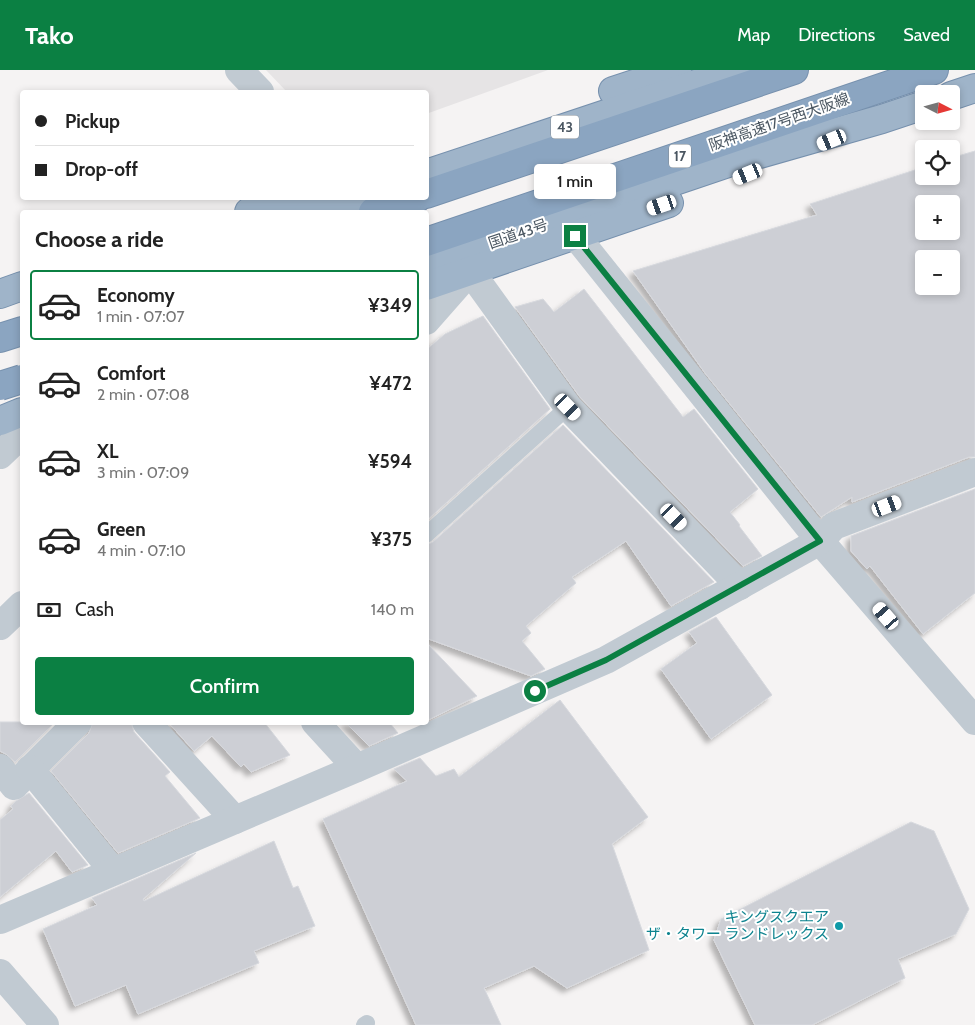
<!DOCTYPE html>
<html lang="en">
<head>
<meta charset="utf-8">
<style>
	:root { --surface:#fff; --page:#f2f2f2; --text:#222; --muted:#767676; --line:#e0e0e0; --accent:#0b8043 }
	body { margin:0; font-family:Cabin,"Noto Sans JP",sans-serif; background:var(--page); color:var(--text); height:100vh; display:flex; flex-direction:column; font-size:19px; white-space:nowrap }
	* { box-sizing:border-box; margin:0 }
	p { font-size:16px; color:var(--muted) }
	.icon { flex:none; width:28px; height:28px; fill:none; stroke:currentColor; stroke-width:2; stroke-linecap:round; stroke-linejoin:round }
	.map { position:relative; flex:1; overflow:hidden }
	.drawer { position:absolute; left:20px; top:140px; width:409px; height:515px; display:flex; flex-direction:column; background:var(--surface); border-radius:5px; box-shadow:0 2px 8px #0003 }
	.drawer>* { flex:none }
	.banner { position:absolute; left:20px; top:20px; width:409px; height:110px; border-radius:5px; box-shadow:0 2px 8px #0003; display:grid; align-content:center; height:110px; padding:0 15px; background:var(--surface) }
	.needle { width:32px; rotate:96deg }
	.fabs { position:absolute; left:915px; top:15px; display:grid; gap:10px }
	.fabs a { display:grid; place-items:center; width:45px; height:45px; border-radius:5px; background:var(--surface); box-shadow:0 2px 8px #0003; font-size:25px }
	.end { position:absolute; width:22px; height:22px; margin:-11px; border:6px solid #0b8043; background:#fff; box-shadow:0 0 0 2px #fff }
	.from { border-radius:50% }
	.bubble { position:absolute; height:35px; border-radius:5px; background:var(--surface); box-shadow:0 2px 8px #0003; font-size:16px; font-weight:600; line-height:35px; text-align:center }
	.car { position:absolute; width:15px; height:30px; margin:-15px -8px; border-radius:6px; box-shadow:0 0 4px 1px #0007; background:linear-gradient(#fff 24%,#345 0 40%,#fff 0 76%,#345 0 86%,#fff 0) }
	.banner b { display:flex; align-items:center; gap:18px; height:48px; font-size:19px }
	.banner b+b { border-top:1px solid var(--line) }
	.banner i { width:12px; height:12px; background:var(--text) }
	ul { padding:0; list-style:none }
	li { display:flex; align-items:center; gap:15px; height:70px; margin:0 10px 8px; padding:0 5px; border:2px solid transparent; border-radius:5px }
	li div { flex:1 }
	li b { display:block; font-size:19px }
	li em { font-style:normal; font-weight:600 }
	li.active { border-color:var(--accent) }
	li>.icon { width:45px; height:45px; stroke-width:1.5 }
	h2 { padding:0 15px; font-size:22px; line-height:60px }
	.pay { display:flex; align-items:center; gap:12px; height:55px; padding:0 15px; font-size:19px }
	.pay p { margin-inline-start:auto }
	.action { display:flex; gap:10px; margin-top:auto; padding:10px 15px }
	.action a { flex:1; height:58px; border-radius:5px; background:var(--accent); color:#fff; font-size:20px; font-weight:600; line-height:58px; text-align:center }
	header { display:flex; align-items:center; gap:30px; box-sizing:border-box; height:70px; padding:0 25px; background:var(--accent); color:#fff }
	header strong { font-size:24px }
	nav { display:flex; gap:28px; margin-inline-start:auto; font-size:18px }
	.map>svg:first-child { display:block }
</style>
</head>
<body>
<header>
<strong>Tako</strong>
<nav><a>Map</a><a>Directions</a><a>Saved</a></nav>
</header>
<div class="map">
<svg width="975" height="955" viewBox="0 0 975 955">
	<defs>
		<filter id="shadow"><feDropShadow dx="-4.5" dy="4.5" stdDeviation="2.5" flood-color="#0004"/></filter>
	</defs>
	<rect width="100%" height="100%" fill="#f5f3f3"/>
	<polygon fill="#e6e4e5" points="266,0 548,0 426,44 426,22 287,22"/>
	<g fill="#cdcfd5" stroke="#d7d9de" fill-rule="evenodd" filter="url(#shadow)">
		<path d="M975,81V387H969L852,432V427L821,447L705,303L633,201L817,145L810,134L924,97V106H951V88ZM924,134H951V161H924ZM924,189H951V216H924Z"/>
		<polygon points="584,219 683,347 694,339 758,419 730,442 740,455 739,456 762,486 743,496 580,327 515,237 543,229 554,242"/>
		<polygon points="483,246 550,339 426,451 426,280 445,264"/>
		<polygon points="563,355 714,512 671,536 626,471 572,507 576,513 526,556 531,563 522,571 545,599 531,606 426,568 426,475 433,472"/>
		<polygon points="975,419 975,523 923,564 870,496 867,499 851,481 851,466"/>
		<polygon points="716,547 772,625 711,669 661,599 697,573 689,562"/>
		<polygon points="426,572 477,626 426,651"/>
		<polygon points="560,630 648,747 612,774 649,880 567,918 534,896 484,918 501,955 416,955 323,749 407,711 394,699 420,688 436,706 454,699 459,707"/>
		<polygon points="0,652 55,652 15,692 6,684 0,681"/>
		<polygon points="93,652 131,652 134,662 170,702 165,706 200,748 118,783 51,701 89,663"/>
		<polygon points="168,652 264,652 290,685 251,702 244,694 241,697 212,666 194,681"/>
		<polygon points="345,652 389,652 398,663 369,676"/>
		<polygon points="29,723 88,795 72,802 56,781 0,827 0,750 13,739 11,736 16,731"/>
		<polygon points="911,752 934,761 969,839 956,864 898,889 905,908 812,955 755,955 714,870 721,849"/>
		<polygon points="274,771 293,818 298,816 315,856 254,881 259,893 138,944 126,915 75,936 43,859 97,835 92,828 196,783 143,829 144,831"/>
	</g>
	<g fill="none" stroke-linecap="round" stroke-linejoin="round">
		<g stroke="#7690ad" stroke-width="30">
			<g id="trunk">
				<polyline points="613,21 677,0"/>
				<polyline points="951,26 975,18"/>
				<polyline points="426,104 738,0"/>
				<polyline points="249,142 295,128"/>
				<polyline points="309,142 354,128"/>
				<polyline points="426,195 728,93 882,49 924,35"/>
				<polyline points="426,216 669,133"/>
				<polyline points="0,224 22,216"/>
				<polyline points="0,351 22,342"/>
			</g>
		</g>
		<g stroke="#7690ad" stroke-width="30">
			<g id="motorway">
				<polyline points="426,124 794,0"/>
				<polyline points="373,142 417,128"/>
				<polyline points="426,172 934,0"/>
				<polyline points="0,268 22,261"/>
			</g>
		</g>
		<g stroke="#c1cad2" stroke-width="16">
			<polyline points="426,465 568,337"/>
			<polyline points="364,955 367,953"/>
		</g>
		<g stroke="#c1cad2" stroke-width="28">
			<polyline points="239,0 260,22"/>
			<polyline points="575,165 820,471 975,651"/>
			<polyline points="426,251 470,201 568,337 740,516"/>
			<polyline points="0,385 22,364"/>
			<polyline points="0,556 22,535"/>
			<polyline points="146,652 235,750"/>
			<polyline points="315,652 357,698"/>
			<polyline points="0,698 14,716 78,652"/>
			<polyline points="30,699 113,801"/>
			<polyline points="0,850 357,698 606,590 820,471 834,456 975,402"/>
			<polyline points="0,903 45,955"/>
		</g>
		<use href="#trunk" stroke="#9fb4c9" stroke-width="28"/>
		<use href="#motorway" stroke="#8ba5c1" stroke-width="28"/>
		<g stroke="#7690ad" stroke-width="30" stroke-linecap="butt">
			<polyline id="motorway-bridge" points="0,316 22,309"/>
		</g>
		<use href="#motorway-bridge" stroke="#8ba5c1" stroke-width="28"/>
	</g>
	<g fill="none" stroke-linecap="round" stroke-linejoin="round">
		<polyline stroke="#0b8043" stroke-width="6" points="535,621 606,590 820,471 575,166"/>
	</g>
	<circle fill="#0f9aa8" stroke="#fff" stroke-width="2" cx="839" cy="856" r="5"/>
	<g text-anchor="middle" stroke-width="4" stroke-linejoin="round" paint-order="stroke">
		<g fill="#fff" stroke="#808990" stroke-width="1">
			<rect x="551" y="45.5" width="28" height="23" rx="4"/>
			<rect x="669" y="74.5" width="22" height="23" rx="4"/>
		</g>
		<g font-size="14" font-weight="bold" fill="#4a5661">
			<text x="565" y="62">43</text>
			<text x="680" y="91">17</text>
		</g>
		<g font-size="15" fill="#4a5661" stroke="#fff">
			<text transform="translate(779 52) rotate(-19)" y="5">阪神高速17号西大阪線</text>
			<text transform="translate(518 164) rotate(-19)" y="5">国道43号</text>
		</g>
		<g font-size="15" fill="#0d838f" stroke="#fff" text-anchor="end">
			<text x="829" y="852">キングスクエア<tspan x="829" dy="17">ザ・タワー ランドレックス</tspan></text>
		</g>
	</g>
</svg>
<div class="fabs">
<a><svg class="needle" viewBox="-14 -14 28 28"><path d="M0-13l5 13h-10z" fill="#e53935"/><path d="M0 13l5-13h-10z" fill="#767676"/></svg></a>
<a><svg class="icon" aria-label="locate" viewBox="0 0 24 24"><circle cx="12" cy="12" r="6"/><path d="M12 2v4M12 18v4M2 12h4M18 12h4"/></svg></a>
<a>+</a>
<a>−</a>
</div>
<i class="end from" style="left:535px;top:621px"></i>
<i class="end" style="left:575px;top:166px"></i>
<div class="bubble" style="left:534px;top:94px;width:82px">1 min</div>
<i class="car" style="left:832px;top:70px;rotate:248deg"></i>
<i class="car" style="left:748px;top:104px;rotate:248deg"></i>
<i class="car" style="left:662px;top:135px;rotate:251deg"></i>
<i class="car" style="left:568px;top:337px;rotate:136deg"></i>
<i class="car" style="left:887px;top:436px;rotate:69deg"></i>
<i class="car" style="left:674px;top:447px;rotate:136deg"></i>
<i class="car" style="left:886px;top:546px;rotate:319deg"></i>
<div class="banner">
<b><i class="from"></i>Pickup</b>
<b><i></i>Drop-off</b>
</div>
<section class="drawer">
<h2>Choose a ride</h2>
<ul>
<li class="active"><svg class="icon" aria-label="car" viewBox="0 0 24 24"><path d="M5 17H2v-5l4-1 3-4h7l3 4 3 1v5h-3M9 17h6M6 11h13"/><circle cx="7" cy="17" r="2"/><circle cx="17" cy="17" r="2"/></svg><div><b>Economy</b><p>1 min · 07:07</p></div><em>¥349</em></li>
<li><svg class="icon" aria-label="car" viewBox="0 0 24 24"><path d="M5 17H2v-5l4-1 3-4h7l3 4 3 1v5h-3M9 17h6M6 11h13"/><circle cx="7" cy="17" r="2"/><circle cx="17" cy="17" r="2"/></svg><div><b>Comfort</b><p>2 min · 07:08</p></div><em>¥472</em></li>
<li><svg class="icon" aria-label="car" viewBox="0 0 24 24"><path d="M5 17H2v-5l4-1 3-4h7l3 4 3 1v5h-3M9 17h6M6 11h13"/><circle cx="7" cy="17" r="2"/><circle cx="17" cy="17" r="2"/></svg><div><b>XL</b><p>3 min · 07:09</p></div><em>¥594</em></li>
<li><svg class="icon" aria-label="car" viewBox="0 0 24 24"><path d="M5 17H2v-5l4-1 3-4h7l3 4 3 1v5h-3M9 17h6M6 11h13"/><circle cx="7" cy="17" r="2"/><circle cx="17" cy="17" r="2"/></svg><div><b>Green</b><p>4 min · 07:10</p></div><em>¥375</em></li>
</ul>
<div class="pay"><svg class="icon" aria-label="cash" viewBox="0 0 24 24"><path d="M3 7h18v10H3z"/><circle cx="12" cy="12" r="2"/></svg>Cash<p>140 m</p></div>
<div class="action"><a>Confirm</a></div>
</section>
</div>
</body>
</html>
